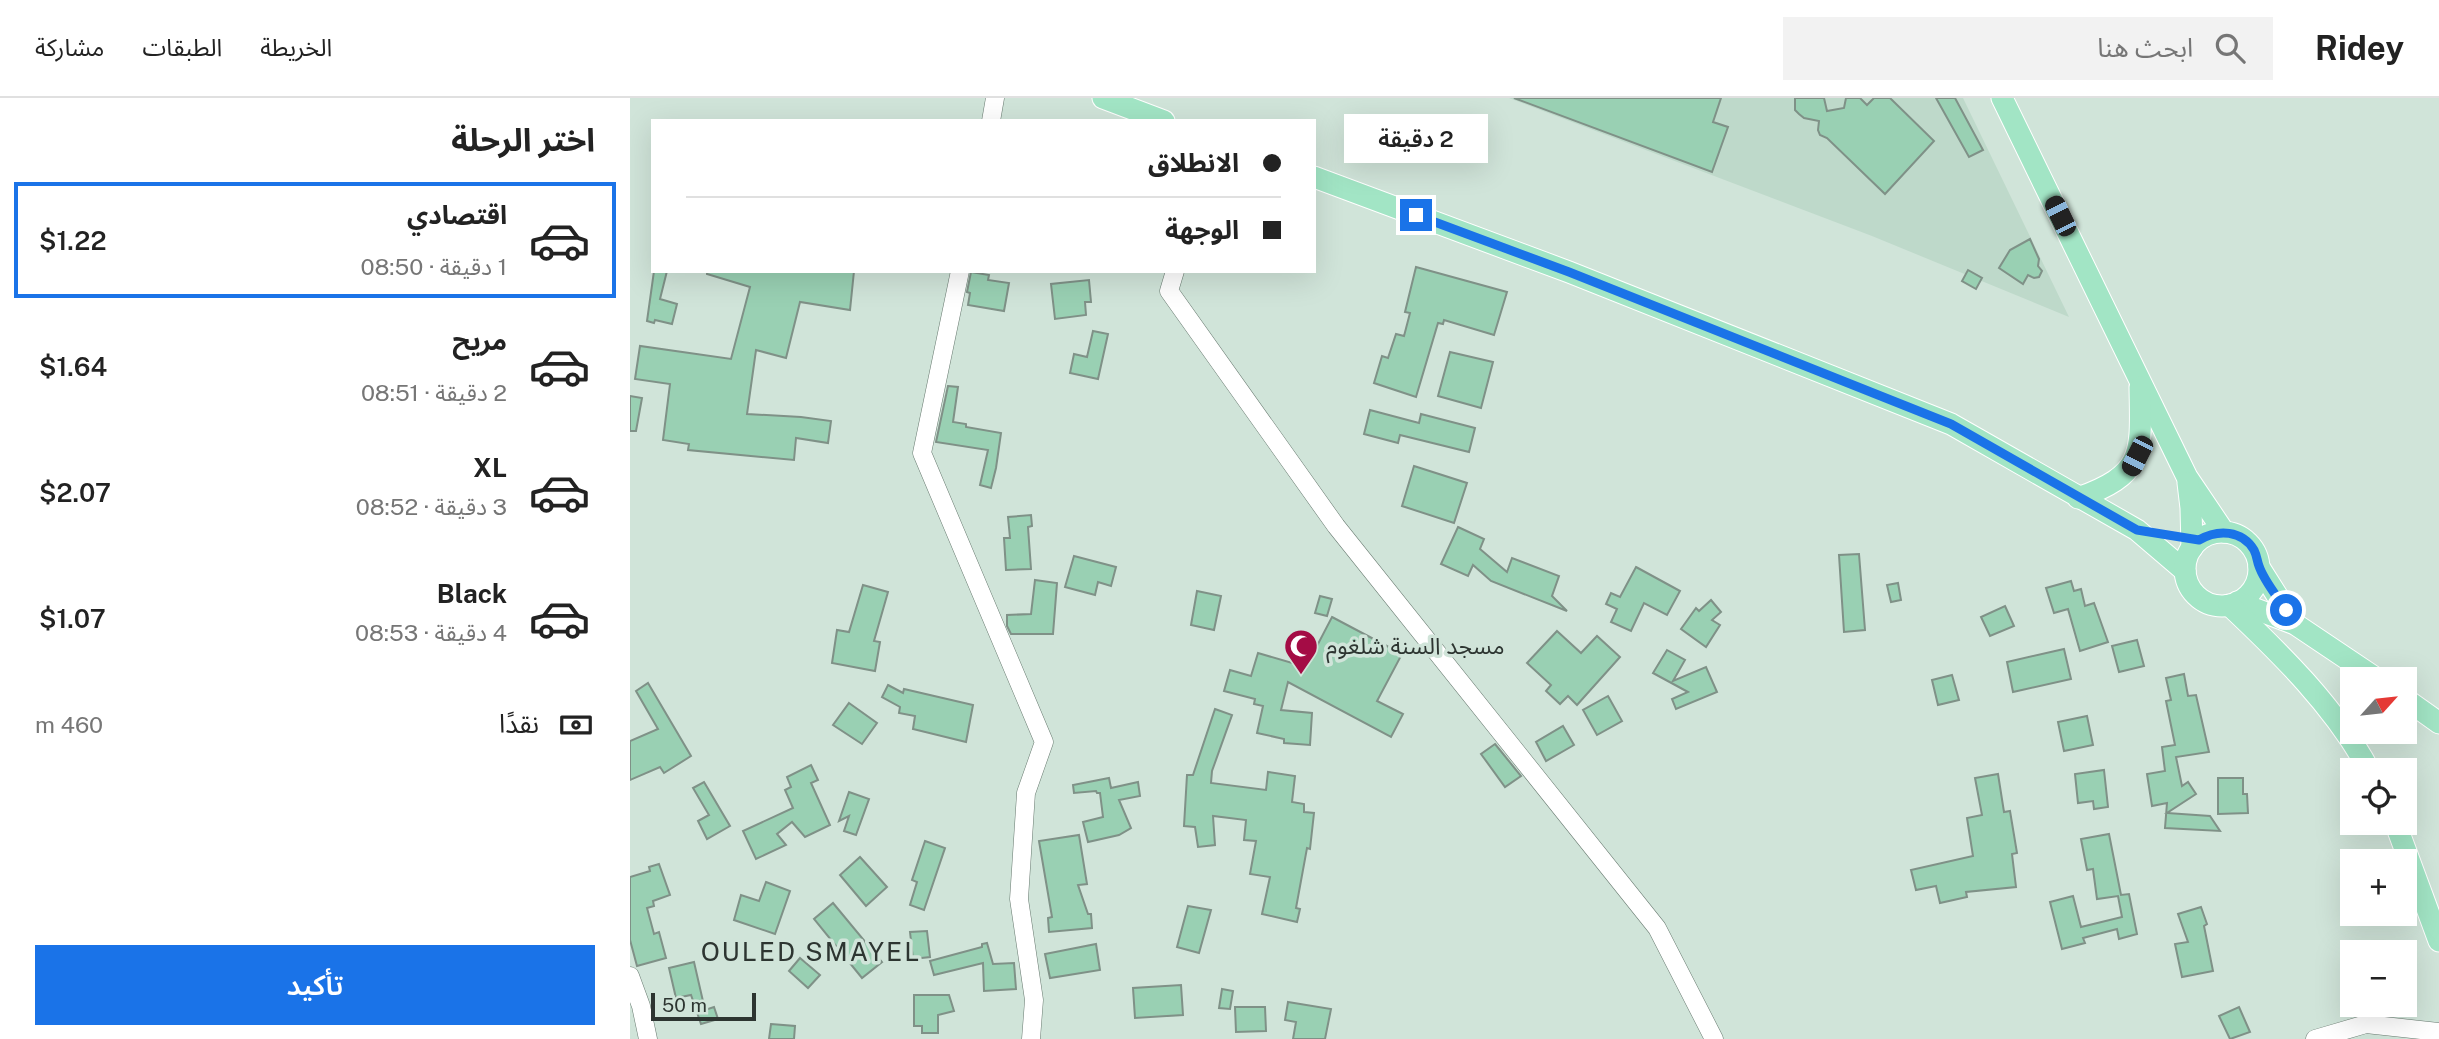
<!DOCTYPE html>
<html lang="ar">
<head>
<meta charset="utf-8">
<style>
	:root { --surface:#fff; --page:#f2f2f2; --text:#222; --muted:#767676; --line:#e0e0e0; --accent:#1a73e8 }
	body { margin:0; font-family:"Public Sans","Noto Sans Arabic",sans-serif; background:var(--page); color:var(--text); direction:rtl; height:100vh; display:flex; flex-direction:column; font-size:26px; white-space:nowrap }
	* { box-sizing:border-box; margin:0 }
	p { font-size:23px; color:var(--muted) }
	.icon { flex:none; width:38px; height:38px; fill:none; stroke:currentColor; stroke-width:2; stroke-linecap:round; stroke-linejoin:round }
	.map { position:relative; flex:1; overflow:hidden; direction:ltr }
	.drawer { display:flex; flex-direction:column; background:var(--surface); width:630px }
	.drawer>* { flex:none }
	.banner { position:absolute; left:21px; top:21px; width:665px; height:154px; border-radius:0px; box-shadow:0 7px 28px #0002; direction:rtl; display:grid; align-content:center; height:154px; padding:0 35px; background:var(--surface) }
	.needle { width:46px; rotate:63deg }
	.tools { position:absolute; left:1710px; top:569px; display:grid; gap:14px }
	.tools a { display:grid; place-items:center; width:77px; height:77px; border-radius:0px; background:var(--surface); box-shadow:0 7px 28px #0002; font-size:35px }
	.scale { position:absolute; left:21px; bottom:18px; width:105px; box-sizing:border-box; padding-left:7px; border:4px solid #2d3531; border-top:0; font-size:19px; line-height:24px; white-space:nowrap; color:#2d3531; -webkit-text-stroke:5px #d0e4d9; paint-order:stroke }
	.end { position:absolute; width:32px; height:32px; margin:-16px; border:9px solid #1a73e8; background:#fff; box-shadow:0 0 0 4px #fff }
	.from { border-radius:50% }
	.bubble { position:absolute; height:49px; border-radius:0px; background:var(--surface); box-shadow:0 7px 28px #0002; font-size:23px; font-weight:600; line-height:49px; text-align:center; direction:rtl }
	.car { position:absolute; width:21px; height:42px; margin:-21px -10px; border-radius:9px; box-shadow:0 0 5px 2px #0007; background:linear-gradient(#222 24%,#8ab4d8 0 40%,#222 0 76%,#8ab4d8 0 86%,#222 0) }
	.banner b { display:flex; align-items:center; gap:24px; height:66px; font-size:26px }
	.banner b+b { border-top:2px solid var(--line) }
	.banner i { width:18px; height:18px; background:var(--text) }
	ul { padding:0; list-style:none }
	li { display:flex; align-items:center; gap:21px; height:116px; margin:0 14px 10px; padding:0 21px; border:4px solid transparent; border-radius:0px }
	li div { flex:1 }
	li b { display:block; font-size:26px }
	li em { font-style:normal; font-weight:600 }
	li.selected { border-color:var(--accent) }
	li>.icon { width:63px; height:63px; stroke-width:1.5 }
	h2 { padding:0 35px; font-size:32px; line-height:84px }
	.pay { display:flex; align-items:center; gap:18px; height:77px; padding:0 35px; font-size:26px }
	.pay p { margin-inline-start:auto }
	.primary-button { display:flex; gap:14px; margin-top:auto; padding:14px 35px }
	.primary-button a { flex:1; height:80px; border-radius:0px; background:var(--accent); color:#fff; font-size:28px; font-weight:600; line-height:80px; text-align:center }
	header { display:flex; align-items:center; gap:42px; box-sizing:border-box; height:98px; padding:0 35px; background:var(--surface); border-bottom:2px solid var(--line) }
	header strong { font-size:33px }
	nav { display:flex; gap:38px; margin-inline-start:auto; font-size:24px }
	.search { width:490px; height:63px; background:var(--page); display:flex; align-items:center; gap:18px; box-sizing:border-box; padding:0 24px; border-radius:0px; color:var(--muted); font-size:26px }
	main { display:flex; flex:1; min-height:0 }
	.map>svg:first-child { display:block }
</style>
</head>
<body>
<header>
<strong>Ridey</strong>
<div class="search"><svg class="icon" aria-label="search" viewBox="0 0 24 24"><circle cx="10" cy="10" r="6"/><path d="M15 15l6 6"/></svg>ابحث هنا</div>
<nav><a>الخريطة</a><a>الطبقات</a><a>مشاركة</a></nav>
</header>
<main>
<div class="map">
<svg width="1809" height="941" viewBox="0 0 1809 941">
	<rect width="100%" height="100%" fill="#d0e4d9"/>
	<polygon fill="#bed9ca" points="879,0 1333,0 1439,219 1242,138"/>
	<g fill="#99d0b3" stroke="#7f9187" stroke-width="2">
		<polygon points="884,0 1091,0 1083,24 1098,29 1082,74"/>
		<polygon points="1165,0 1194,0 1197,13 1214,10 1216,0 1230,0 1237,7 1244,0 1260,0 1304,43 1255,96 1197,40 1190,37 1188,32 1189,23 1174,20 1169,16 1165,12"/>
		<polygon points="1306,0 1325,0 1353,52 1339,59"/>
		<polygon points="1400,141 1409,161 1408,168 1412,173 1409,179 1404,180 1398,177 1393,186 1369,170 1380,152"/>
		<polygon points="786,169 877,194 864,237 814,222 813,226 808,225 786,299 744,285 752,258 758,260 766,236 774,238 780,215 775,214"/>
		<polygon points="1338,172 1352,180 1346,191 1332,183"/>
		<polygon points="24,173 37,173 30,201 47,206 42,226 25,222 24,225 17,223"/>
		<polygon points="77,173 224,173 220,212 170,204 156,260 126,252 117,316 171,319 201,323 198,345 166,340 164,362 58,352 59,346 33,342 40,286 5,281 10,248 101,261 120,189 77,176"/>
		<polygon points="341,174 359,177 358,182 379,185 374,213 338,207 340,195 337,194"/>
		<polygon points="459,182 461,204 455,204 456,217 425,221 421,186"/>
		<polygon points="463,233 478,236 468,281 440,275 444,256 457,259"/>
		<polygon points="820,254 863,264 851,310 808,298"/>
		<polygon points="318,288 328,289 323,324 336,326 336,329 371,335 366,370 361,390 350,387 358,352 306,344"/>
		<polygon points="0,298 12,300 6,333 0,333"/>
		<polygon points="740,312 789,325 791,316 845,330 839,354 770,337 768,345 734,336"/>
		<polygon points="784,368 837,385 824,425 772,408"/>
		<polygon points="401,417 402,428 398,429 401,471 376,472 374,440 380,440 378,419"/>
		<polygon points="828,429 854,441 850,451 877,474 882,460 929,478 922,498 937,513 861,483 843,467 838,478 811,466"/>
		<polygon points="1229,456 1235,532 1214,534 1209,457"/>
		<polygon points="444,458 486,469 481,488 468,484 465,497 435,489"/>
		<polygon points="1006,469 1050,493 1037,517 1014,505 1001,533 981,524 987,511 976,506 981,495 990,499"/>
		<polygon points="405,482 427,485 423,536 381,536 377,528 377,517 401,516"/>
		<polygon points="1441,483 1444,493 1451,491 1455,508 1464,505 1478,544 1450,553 1438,511 1424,515 1416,490"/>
		<polygon points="1268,485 1271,502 1261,504 1257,487"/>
		<polygon points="233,487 258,494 244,543 250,544 245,573 202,565 207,532 219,534"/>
		<polygon points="567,493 591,498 584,532 561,527"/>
		<polygon points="690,498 702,501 697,518 685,515"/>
		<polygon points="1081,502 1091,514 1082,522 1090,527 1076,549 1051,531 1066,510 1069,513"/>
		<polygon points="1375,508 1384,528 1360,538 1351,519"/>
		<polygon points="702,519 772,556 747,603 773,616 761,639 658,584 651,612 682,615 680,647 654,645 654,641 627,635 633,608 624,606 625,601 594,593 600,572 621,578 628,555 676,569"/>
		<polygon points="927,533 951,555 967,538 990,559 947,607 938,598 930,606 916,593 921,587 897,565"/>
		<polygon points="1507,542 1514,568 1489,574 1482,548"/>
		<polygon points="1434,551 1441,581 1383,594 1377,564"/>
		<polygon points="1037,552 1055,562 1043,583 1076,569 1087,594 1046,611 1042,601 1058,594 1023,575"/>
		<polygon points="1554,576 1558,598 1566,597 1579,654 1546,659 1552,688 1558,684 1566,696 1537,715 1580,718 1590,733 1535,730 1537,705 1522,708 1517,676 1535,673 1532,649 1545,647 1536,603 1541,602 1536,580"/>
		<polygon points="1322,577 1329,602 1308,607 1302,582"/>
		<polygon points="18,585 61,658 34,675 30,669 0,682 0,643 28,631 6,593"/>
		<polygon points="258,587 273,595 274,591 343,607 336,644 283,631 285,618 269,615 270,609 252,599"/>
		<polygon points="978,598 992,623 967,637 953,612"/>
		<polygon points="219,605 247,625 232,646 203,627"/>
		<polygon points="585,611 602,617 582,673 581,685 636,692 638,674 665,678 662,704 674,706 674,714 684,715 680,751 677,750 666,810 670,811 667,824 632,816 640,779 620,776 626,743 614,742 616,722 583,718 585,747 568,749 565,729 554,728 557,677 563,677"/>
		<polygon points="1457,618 1463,647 1434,653 1428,624"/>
		<polygon points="933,628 944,647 916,663 906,644"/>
		<polygon points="865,646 891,678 875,689 851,656"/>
		<polygon points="181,667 188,682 181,685 200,727 175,739 162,724 147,736 156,747 126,761 113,733 163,710 155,692 161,689 157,679"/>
		<polygon points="1474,672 1478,709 1464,711 1463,703 1448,705 1445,676"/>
		<polygon points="1368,676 1374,714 1380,713 1387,755 1382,756 1386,789 1336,794 1337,799 1310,805 1306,788 1286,792 1281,772 1343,758 1337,720 1352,717 1345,680"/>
		<polygon points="479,680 481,690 508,684 510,698 489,702 501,730 489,737 458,744 453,724 473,719 470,695 467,695 466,693 444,695 443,687"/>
		<polygon points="1588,680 1613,680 1613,696 1617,696 1618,715 1588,716"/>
		<polygon points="74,684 100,728 77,741 68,723 79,717 63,690"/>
		<polygon points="219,694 239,701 226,737 214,733 219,718 209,723"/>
		<polygon points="1479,736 1491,797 1499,796 1507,836 1489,841 1487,831 1453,840 1455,845 1432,851 1420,804 1443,798 1451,829 1492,819 1488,798 1467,801 1463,771 1457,772 1451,741"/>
		<polygon points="449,737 457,786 448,787 458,816 461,816 462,830 419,834 418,820 422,819 409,743"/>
		<polygon points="295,743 315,750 294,812 280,807 287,784 282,782"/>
		<polygon points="230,759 257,789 236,808 210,777"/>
		<polygon points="29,766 40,797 23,803 24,808 17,810 24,836 29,834 36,860 7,868 0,842 0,779 20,773 19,769"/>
		<polygon points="136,784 160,793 145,836 104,822 111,797 129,803"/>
		<polygon points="203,805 252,864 232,880 184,821"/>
		<polygon points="558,808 581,812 569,855 547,849"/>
		<polygon points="1571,809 1577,826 1574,828 1583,873 1552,879 1545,846 1558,844 1548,816"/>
		<polygon points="297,833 300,859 283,861 280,834"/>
		<polygon points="357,845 363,866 384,865 386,891 354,893 353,865 304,877 300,863 352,849 352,846"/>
		<polygon points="466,846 470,872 420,880 415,856"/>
		<polygon points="170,860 190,877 178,890 159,873"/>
		<polygon points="64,864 75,912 84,909 88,921 71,926 61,897 46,900 39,870"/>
		<polygon points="551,887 553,917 505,920 503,890"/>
		<polygon points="592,891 603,893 600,911 589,910"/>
		<polygon points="284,897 319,897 324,913 308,917 308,935 292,935 292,928 284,928"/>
		<polygon points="658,904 701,911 695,941 663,941 666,924 655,922"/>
		<polygon points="605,909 635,909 636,933 606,934"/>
		<polygon points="1609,909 1620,934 1600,941 1589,918"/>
		<polygon points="141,926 165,928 164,941 139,941"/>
	</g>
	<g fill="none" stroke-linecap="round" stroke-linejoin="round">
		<g stroke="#697b71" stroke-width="19">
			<g id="minor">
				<polyline points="361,23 365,0"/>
				<polyline points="330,173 292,355 414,644 396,695 389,801 404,902 401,941"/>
				<polyline points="545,173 539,193 706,428 1027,830 1084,941"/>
				<polyline points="0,878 11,908 18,941"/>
				<polyline points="1685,941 1736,926 1809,934"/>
			</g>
		</g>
		<g stroke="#fff" stroke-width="23">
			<g id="major">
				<polyline points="473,0 534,23"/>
				<polyline points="1372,0 1557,379 1594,434"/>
				<polyline points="684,79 939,174 1321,326 1507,432 1555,473"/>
				<polyline points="1558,385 1561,410 1562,450"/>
				<path d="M1448,400C1516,376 1511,354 1510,289"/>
				<circle cx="1592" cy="471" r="37"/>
				<polyline points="1629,469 1665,526"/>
				<polyline points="1607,504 1665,526 1747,581"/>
				<path d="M1599,507C1651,556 1705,609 1739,672"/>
				<polyline points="1774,600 1809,625"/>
				<polyline points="1765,724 1809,843"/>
			</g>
		</g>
		<use href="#minor" stroke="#fff" stroke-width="18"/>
		<use href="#major" stroke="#a2e5c5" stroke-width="21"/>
	</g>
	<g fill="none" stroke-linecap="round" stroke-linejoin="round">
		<path stroke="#1a73e8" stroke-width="9" d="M786,117L939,174L1321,326L1507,432L1569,442C1588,431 1612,432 1624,452C1627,458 1627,463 1629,468C1634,483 1647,498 1656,512"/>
	</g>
	<defs>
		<g id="mosque-pin" transform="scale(1.75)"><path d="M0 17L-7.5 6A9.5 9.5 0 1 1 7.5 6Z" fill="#a40c45" stroke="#d0e4d9"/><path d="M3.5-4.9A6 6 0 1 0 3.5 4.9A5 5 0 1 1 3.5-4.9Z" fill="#fff"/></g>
	</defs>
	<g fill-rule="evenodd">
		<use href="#mosque-pin" x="671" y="548"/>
	</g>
	<g text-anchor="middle" stroke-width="7" stroke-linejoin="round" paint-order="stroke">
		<g font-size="23" fill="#2d3531" stroke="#d0e4d9" text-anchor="start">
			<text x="696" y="556">مسجد السنة شلغوم</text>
		</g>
		<g font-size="26" letter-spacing="2" fill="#2d3531" stroke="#d0e4d9">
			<text x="181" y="863">OULED SMAYEL</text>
		</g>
	</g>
</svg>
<div class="tools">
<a><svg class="needle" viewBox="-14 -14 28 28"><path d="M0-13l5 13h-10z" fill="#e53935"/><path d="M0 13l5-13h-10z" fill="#767676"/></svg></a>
<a><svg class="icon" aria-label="locate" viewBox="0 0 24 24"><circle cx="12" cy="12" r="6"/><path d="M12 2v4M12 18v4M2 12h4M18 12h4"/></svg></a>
<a>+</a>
<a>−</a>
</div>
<div class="scale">50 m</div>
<i class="end from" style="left:1656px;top:512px"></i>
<i class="end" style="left:786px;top:117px"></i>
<div class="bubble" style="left:714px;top:16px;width:144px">2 دقيقة</div>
<i class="car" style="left:1430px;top:118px;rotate:334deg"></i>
<i class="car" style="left:1507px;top:358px;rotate:207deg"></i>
<div class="banner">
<b><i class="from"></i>الانطلاق</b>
<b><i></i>الوجهة</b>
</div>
</div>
<section class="drawer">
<h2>اختر الرحلة</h2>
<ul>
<li class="selected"><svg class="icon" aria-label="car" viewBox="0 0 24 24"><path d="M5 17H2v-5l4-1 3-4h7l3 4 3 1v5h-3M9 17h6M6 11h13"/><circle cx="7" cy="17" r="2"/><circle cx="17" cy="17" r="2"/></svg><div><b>اقتصادي</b><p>1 دقيقة · 08:50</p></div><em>$1.22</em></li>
<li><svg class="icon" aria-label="car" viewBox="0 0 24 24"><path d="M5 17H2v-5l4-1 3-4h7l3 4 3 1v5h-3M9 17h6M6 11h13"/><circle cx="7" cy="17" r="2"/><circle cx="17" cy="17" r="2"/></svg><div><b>مريح</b><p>2 دقيقة · 08:51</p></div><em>$1.64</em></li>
<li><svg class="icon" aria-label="car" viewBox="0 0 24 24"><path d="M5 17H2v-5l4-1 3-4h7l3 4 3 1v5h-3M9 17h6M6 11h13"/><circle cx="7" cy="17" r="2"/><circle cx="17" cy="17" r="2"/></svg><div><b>XL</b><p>3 دقيقة · 08:52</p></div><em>$2.07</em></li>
<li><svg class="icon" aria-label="car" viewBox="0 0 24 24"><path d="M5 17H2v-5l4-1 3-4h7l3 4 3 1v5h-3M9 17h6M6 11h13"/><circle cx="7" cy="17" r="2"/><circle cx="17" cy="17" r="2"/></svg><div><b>Black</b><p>4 دقيقة · 08:53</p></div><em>$1.07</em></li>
</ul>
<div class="pay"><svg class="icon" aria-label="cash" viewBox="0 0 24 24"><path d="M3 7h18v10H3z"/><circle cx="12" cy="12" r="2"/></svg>نقدًا<p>460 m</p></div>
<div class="primary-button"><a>تأكيد</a></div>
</section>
</main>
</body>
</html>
